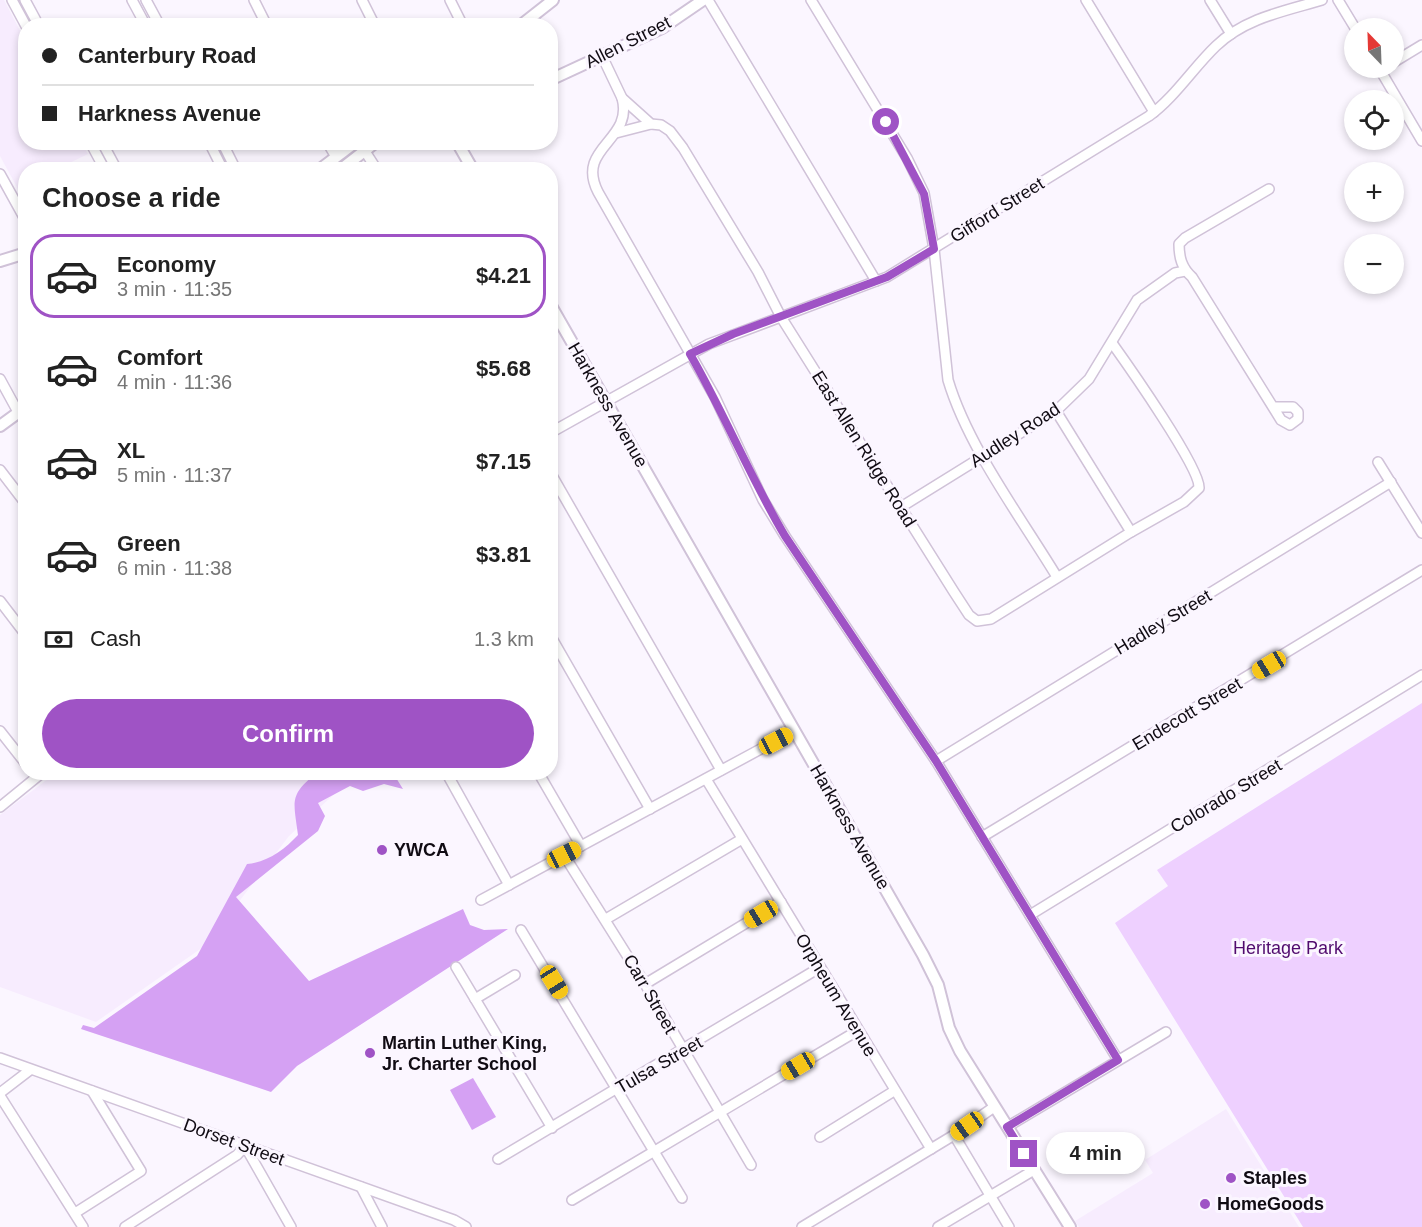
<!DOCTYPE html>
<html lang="en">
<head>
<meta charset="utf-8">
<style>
	:root { --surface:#fff; --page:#f6f6f6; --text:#222; --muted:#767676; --line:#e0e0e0; --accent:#9f53c5 }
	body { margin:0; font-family:Helvetica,sans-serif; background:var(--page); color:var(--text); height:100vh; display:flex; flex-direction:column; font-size:22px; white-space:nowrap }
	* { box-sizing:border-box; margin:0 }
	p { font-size:20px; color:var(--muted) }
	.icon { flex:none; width:33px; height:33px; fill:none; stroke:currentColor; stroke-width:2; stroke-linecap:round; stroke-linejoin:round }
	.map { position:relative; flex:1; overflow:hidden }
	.details { position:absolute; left:18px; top:162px; width:540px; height:618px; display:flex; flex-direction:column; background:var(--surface); border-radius:24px; box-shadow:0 3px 9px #0003 }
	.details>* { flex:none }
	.top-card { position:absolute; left:18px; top:18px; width:540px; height:132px; border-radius:24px; box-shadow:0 3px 9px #0003; display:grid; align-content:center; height:132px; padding:0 24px; background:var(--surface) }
	.needle { width:39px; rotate:337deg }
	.buttons { position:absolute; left:1344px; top:18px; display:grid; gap:12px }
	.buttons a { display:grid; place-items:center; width:60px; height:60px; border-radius:50%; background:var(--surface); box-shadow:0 3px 9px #0003; font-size:30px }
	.end { position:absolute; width:27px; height:27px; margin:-14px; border:8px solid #9f53c5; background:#fff; box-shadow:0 0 0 3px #fff }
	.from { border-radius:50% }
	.bubble { position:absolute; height:42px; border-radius:21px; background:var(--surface); box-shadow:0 3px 9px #0003; font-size:20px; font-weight:700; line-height:42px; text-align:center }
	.car { position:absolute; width:18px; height:36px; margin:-18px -9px; border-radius:8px; box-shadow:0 0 4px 2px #0007; background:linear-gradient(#f5c518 24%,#345 0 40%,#f5c518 0 76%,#345 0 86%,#f5c518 0) }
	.top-card b { display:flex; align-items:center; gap:21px; height:57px; font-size:22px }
	.top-card b+b { border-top:2px solid var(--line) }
	.top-card i { width:15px; height:15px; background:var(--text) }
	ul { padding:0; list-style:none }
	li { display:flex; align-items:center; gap:18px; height:84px; margin:0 12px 9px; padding:0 12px; border:3px solid transparent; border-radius:24px }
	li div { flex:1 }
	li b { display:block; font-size:22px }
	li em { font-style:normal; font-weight:700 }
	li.on { border-color:var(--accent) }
	li>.icon { width:54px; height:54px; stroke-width:1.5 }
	h2 { padding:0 24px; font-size:27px; line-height:72px }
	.pay { display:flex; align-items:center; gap:15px; height:66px; padding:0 24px; font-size:22px }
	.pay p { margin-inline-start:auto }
	.action { display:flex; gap:12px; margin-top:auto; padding:12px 24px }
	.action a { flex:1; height:69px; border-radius:36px; background:var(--accent); color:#fff; font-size:24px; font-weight:700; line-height:69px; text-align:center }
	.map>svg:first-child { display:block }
</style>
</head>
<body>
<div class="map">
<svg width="1422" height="1227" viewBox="0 0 1422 1227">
	<rect width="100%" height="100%" fill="#fbf6ff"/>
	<g fill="#f7ecfe">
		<polygon points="0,0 4,0 25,40 26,142 82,143 88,154 57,169 26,170 25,186 18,189 0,156"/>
		<polygon points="56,773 357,773 289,836 206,945 96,1022 0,987 0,815"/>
		<polygon points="1226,1109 1299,1227 1079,1227 1075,1221 1153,1173 1145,1160"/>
	</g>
	<polygon fill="#eed0ff" points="1422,703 1422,1227 1303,1227 1115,923 1168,886 1157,870"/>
	<g fill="#d5a1f3">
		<path d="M317,773H393L403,789L384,784L363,791L350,786L318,803L325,816L318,831L236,897L309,981L463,909L470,925L484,930L508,929L297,1066L271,1092L81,1029L83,1025L94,1028L197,956L247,864C268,862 284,850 298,835C294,802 288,795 317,773Z"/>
		<polygon points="473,1078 496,1117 472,1130 450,1090"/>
	</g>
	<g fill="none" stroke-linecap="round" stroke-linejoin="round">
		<g stroke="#d0c2d8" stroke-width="12">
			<g id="minor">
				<polyline points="12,0 26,26"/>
				<polyline points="25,0 39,26"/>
				<polyline points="132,0 146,26"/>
				<polyline points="146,0 160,26"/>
				<polyline points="254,0 267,26"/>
				<polyline points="362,0 375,26"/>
				<polyline points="450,0 463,26"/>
				<polyline points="708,0 876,281"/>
				<path d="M811,0L907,158L924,193L934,249L948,380C968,447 1020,516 1057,577"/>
				<polyline points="1086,0 1154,112"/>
				<polyline points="1210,0 1231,34"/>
				<polyline points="1338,0 1355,28"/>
				<path d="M602,56L622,98L651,124L661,125L670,131L683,148L758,272L781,317L954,592L969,615L977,621L991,619L1131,532L1184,502L1199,488C1201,469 1127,364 1112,343"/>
				<polyline points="1394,62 1422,45"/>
				<polyline points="1379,68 1422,141"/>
				<path d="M622,98C634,141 575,147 598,192L715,397L763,500L785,536L936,761L1118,1060"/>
				<polyline points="616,133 651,124"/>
				<polyline points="90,142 105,170"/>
				<polyline points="102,142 117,170"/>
				<polyline points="209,142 223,170"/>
				<polyline points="222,142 236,170"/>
				<polyline points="327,142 336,157"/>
				<polyline points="359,142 377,170"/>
				<polyline points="0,174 26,221"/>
				<path d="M1269,189L1185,238L1179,244C1179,258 1182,268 1192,277L1281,420L1290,425L1298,419V412L1293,407H1273"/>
				<polyline points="0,379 18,412"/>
				<polyline points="1056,411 1131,532"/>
				<path d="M550,433L709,344L887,277L1149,116C1175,97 1193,68 1216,46C1245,18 1285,11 1322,0"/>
				<polyline points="1378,462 1422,533"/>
				<polyline points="0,470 26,504"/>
				<polyline points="550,472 721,770"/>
				<polyline points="901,507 1056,411 1089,379 1137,300 1175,273 1185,271"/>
				<polyline points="0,601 26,635"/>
				<polyline points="550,635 650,809"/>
				<polyline points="0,731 26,764"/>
				<polyline points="936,761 1391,482"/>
				<polyline points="446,772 509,885"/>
				<polyline points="538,772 581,846"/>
				<polyline points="706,779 931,1149"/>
				<polyline points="0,807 43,772"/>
				<polyline points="982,837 1422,570"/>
				<polyline points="564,855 645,984 751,1165"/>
				<polyline points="481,900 794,731"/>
				<polyline points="1030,915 1422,675"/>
				<polyline points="606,919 742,839"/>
				<polyline points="521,930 682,1198"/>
				<polyline points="456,967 552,1128"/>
				<polyline points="645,984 781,902"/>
				<polyline points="475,999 515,975"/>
				<polyline points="0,1058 454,1220 466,1227"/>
				<polyline points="0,1093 30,1070"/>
				<polyline points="0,1096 83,1227"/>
				<polyline points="1007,1127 1166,1032"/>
				<polyline points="954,1135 1009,1227"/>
				<polyline points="820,1137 894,1091"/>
				<polyline points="498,1159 819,968"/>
				<polyline points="361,1187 382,1227"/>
				<polyline points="572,1200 857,1031"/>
				<polyline points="75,1213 141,1171 92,1091"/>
				<polyline points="125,1227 237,1155 245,1146 291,1227"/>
				<polyline points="802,1227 954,1135 994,1107"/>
				<polyline points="938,1227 1034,1170"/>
			</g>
		</g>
		<g stroke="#d0c2d8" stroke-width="14">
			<g id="major">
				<polyline points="520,26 553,0"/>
				<polyline points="550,80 662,28 703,0"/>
				<polyline points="457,142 473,170"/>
				<polyline points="319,170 356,142"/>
				<polyline points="340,170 376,142"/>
				<polyline points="0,261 26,253"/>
				<polyline points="550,304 923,955 938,985 949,1028 960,1051 1070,1227"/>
				<polyline points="0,426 26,407"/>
			</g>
		</g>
		<use href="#minor" stroke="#fff" stroke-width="9"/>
		<use href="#major" stroke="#fff" stroke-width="10"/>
	</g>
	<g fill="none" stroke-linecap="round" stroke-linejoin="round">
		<path stroke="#9f53c5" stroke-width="8" d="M886,122L924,194L934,249L887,277L733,334L690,354C724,413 750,477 785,536L936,761L1118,1060L1007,1127L1024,1154"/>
	</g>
	<g fill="#9f53c5" stroke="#fbf6ff" stroke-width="2">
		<circle cx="382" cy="850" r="6"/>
		<circle cx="370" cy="1053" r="6"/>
		<circle cx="1231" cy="1178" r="6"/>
		<circle cx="1205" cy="1204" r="6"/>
	</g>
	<g text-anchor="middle" stroke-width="6" stroke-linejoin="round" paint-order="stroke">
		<g font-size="18" fill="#100b13" stroke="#fbf6ff">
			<text transform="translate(628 42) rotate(-27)" y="6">Allen Street</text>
			<text transform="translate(997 210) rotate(-32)" y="6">Gifford Street</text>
			<text transform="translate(608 405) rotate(60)" y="6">Harkness Avenue</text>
			<text transform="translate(1015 435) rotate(-33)" y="6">Audley Road</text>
			<text transform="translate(864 449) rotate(58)" y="6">East Allen Ridge Road</text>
			<text transform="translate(1163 622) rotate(-31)" y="6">Hadley Street</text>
			<text transform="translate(1187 714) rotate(-31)" y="6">Endecott Street</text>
			<text transform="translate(1226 796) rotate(-31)" y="6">Colorado Street</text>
			<text transform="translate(850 827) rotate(60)" y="6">Harkness Avenue</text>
			<text transform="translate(650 994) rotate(60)" y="6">Carr Street</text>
			<text transform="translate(836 995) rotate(59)" y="6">Orpheum Avenue</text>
			<text transform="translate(659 1065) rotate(-30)" y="6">Tulsa Street</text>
			<text transform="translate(234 1142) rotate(20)" y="6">Dorset Street</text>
		</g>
		<g font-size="18" font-weight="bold" fill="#100b13" stroke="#fbf6ff" text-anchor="start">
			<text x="394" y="856">YWCA</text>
			<text x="382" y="1049">Martin Luther King,<tspan x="382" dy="21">Jr. Charter School</tspan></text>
			<text x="1243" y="1184">Staples</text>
			<text x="1217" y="1210">HomeGoods</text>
		</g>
		<g font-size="18" fill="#510b6e" stroke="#fbf6ff">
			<text x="1288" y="954">Heritage Park</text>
		</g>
	</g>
</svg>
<div class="buttons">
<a><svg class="needle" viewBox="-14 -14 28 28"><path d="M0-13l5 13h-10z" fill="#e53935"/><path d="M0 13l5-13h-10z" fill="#767676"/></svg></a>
<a><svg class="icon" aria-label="locate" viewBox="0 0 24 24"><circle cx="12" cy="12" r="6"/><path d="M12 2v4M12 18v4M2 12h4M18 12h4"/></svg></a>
<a>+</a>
<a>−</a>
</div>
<i class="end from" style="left:886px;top:122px"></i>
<i class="end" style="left:1024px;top:1154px"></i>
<div class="bubble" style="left:1046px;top:1132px;width:99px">4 min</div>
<i class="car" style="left:1269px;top:665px;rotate:239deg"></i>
<i class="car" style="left:776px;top:741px;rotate:62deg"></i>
<i class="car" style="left:564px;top:855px;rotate:63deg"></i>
<i class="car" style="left:761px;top:914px;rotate:239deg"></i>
<i class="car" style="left:554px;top:982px;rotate:148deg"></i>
<i class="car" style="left:798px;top:1066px;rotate:239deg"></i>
<i class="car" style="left:967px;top:1126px;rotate:235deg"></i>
<div class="top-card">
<b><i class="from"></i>Canterbury Road</b>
<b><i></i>Harkness Avenue</b>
</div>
<section class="details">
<h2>Choose a ride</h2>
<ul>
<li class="on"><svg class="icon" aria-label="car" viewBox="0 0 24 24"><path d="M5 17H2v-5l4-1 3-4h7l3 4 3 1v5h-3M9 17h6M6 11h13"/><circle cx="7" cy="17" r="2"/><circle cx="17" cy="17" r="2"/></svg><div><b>Economy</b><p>3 min · 11:35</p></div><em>$4.21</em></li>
<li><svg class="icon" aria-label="car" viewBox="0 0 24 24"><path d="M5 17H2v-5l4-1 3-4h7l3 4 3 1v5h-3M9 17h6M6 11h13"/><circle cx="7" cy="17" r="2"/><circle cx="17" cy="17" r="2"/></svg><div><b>Comfort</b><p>4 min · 11:36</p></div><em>$5.68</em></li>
<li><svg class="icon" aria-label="car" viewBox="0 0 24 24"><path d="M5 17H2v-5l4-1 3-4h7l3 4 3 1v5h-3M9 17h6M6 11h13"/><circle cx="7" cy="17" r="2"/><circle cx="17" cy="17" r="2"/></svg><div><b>XL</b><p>5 min · 11:37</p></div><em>$7.15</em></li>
<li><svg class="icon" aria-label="car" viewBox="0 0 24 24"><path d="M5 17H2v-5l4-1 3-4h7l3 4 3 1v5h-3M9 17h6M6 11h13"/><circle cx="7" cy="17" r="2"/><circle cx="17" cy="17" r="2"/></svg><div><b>Green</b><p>6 min · 11:38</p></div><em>$3.81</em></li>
</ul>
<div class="pay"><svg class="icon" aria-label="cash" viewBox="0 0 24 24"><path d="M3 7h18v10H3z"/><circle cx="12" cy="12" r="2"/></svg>Cash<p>1.3 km</p></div>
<div class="action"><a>Confirm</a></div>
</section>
</div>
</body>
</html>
